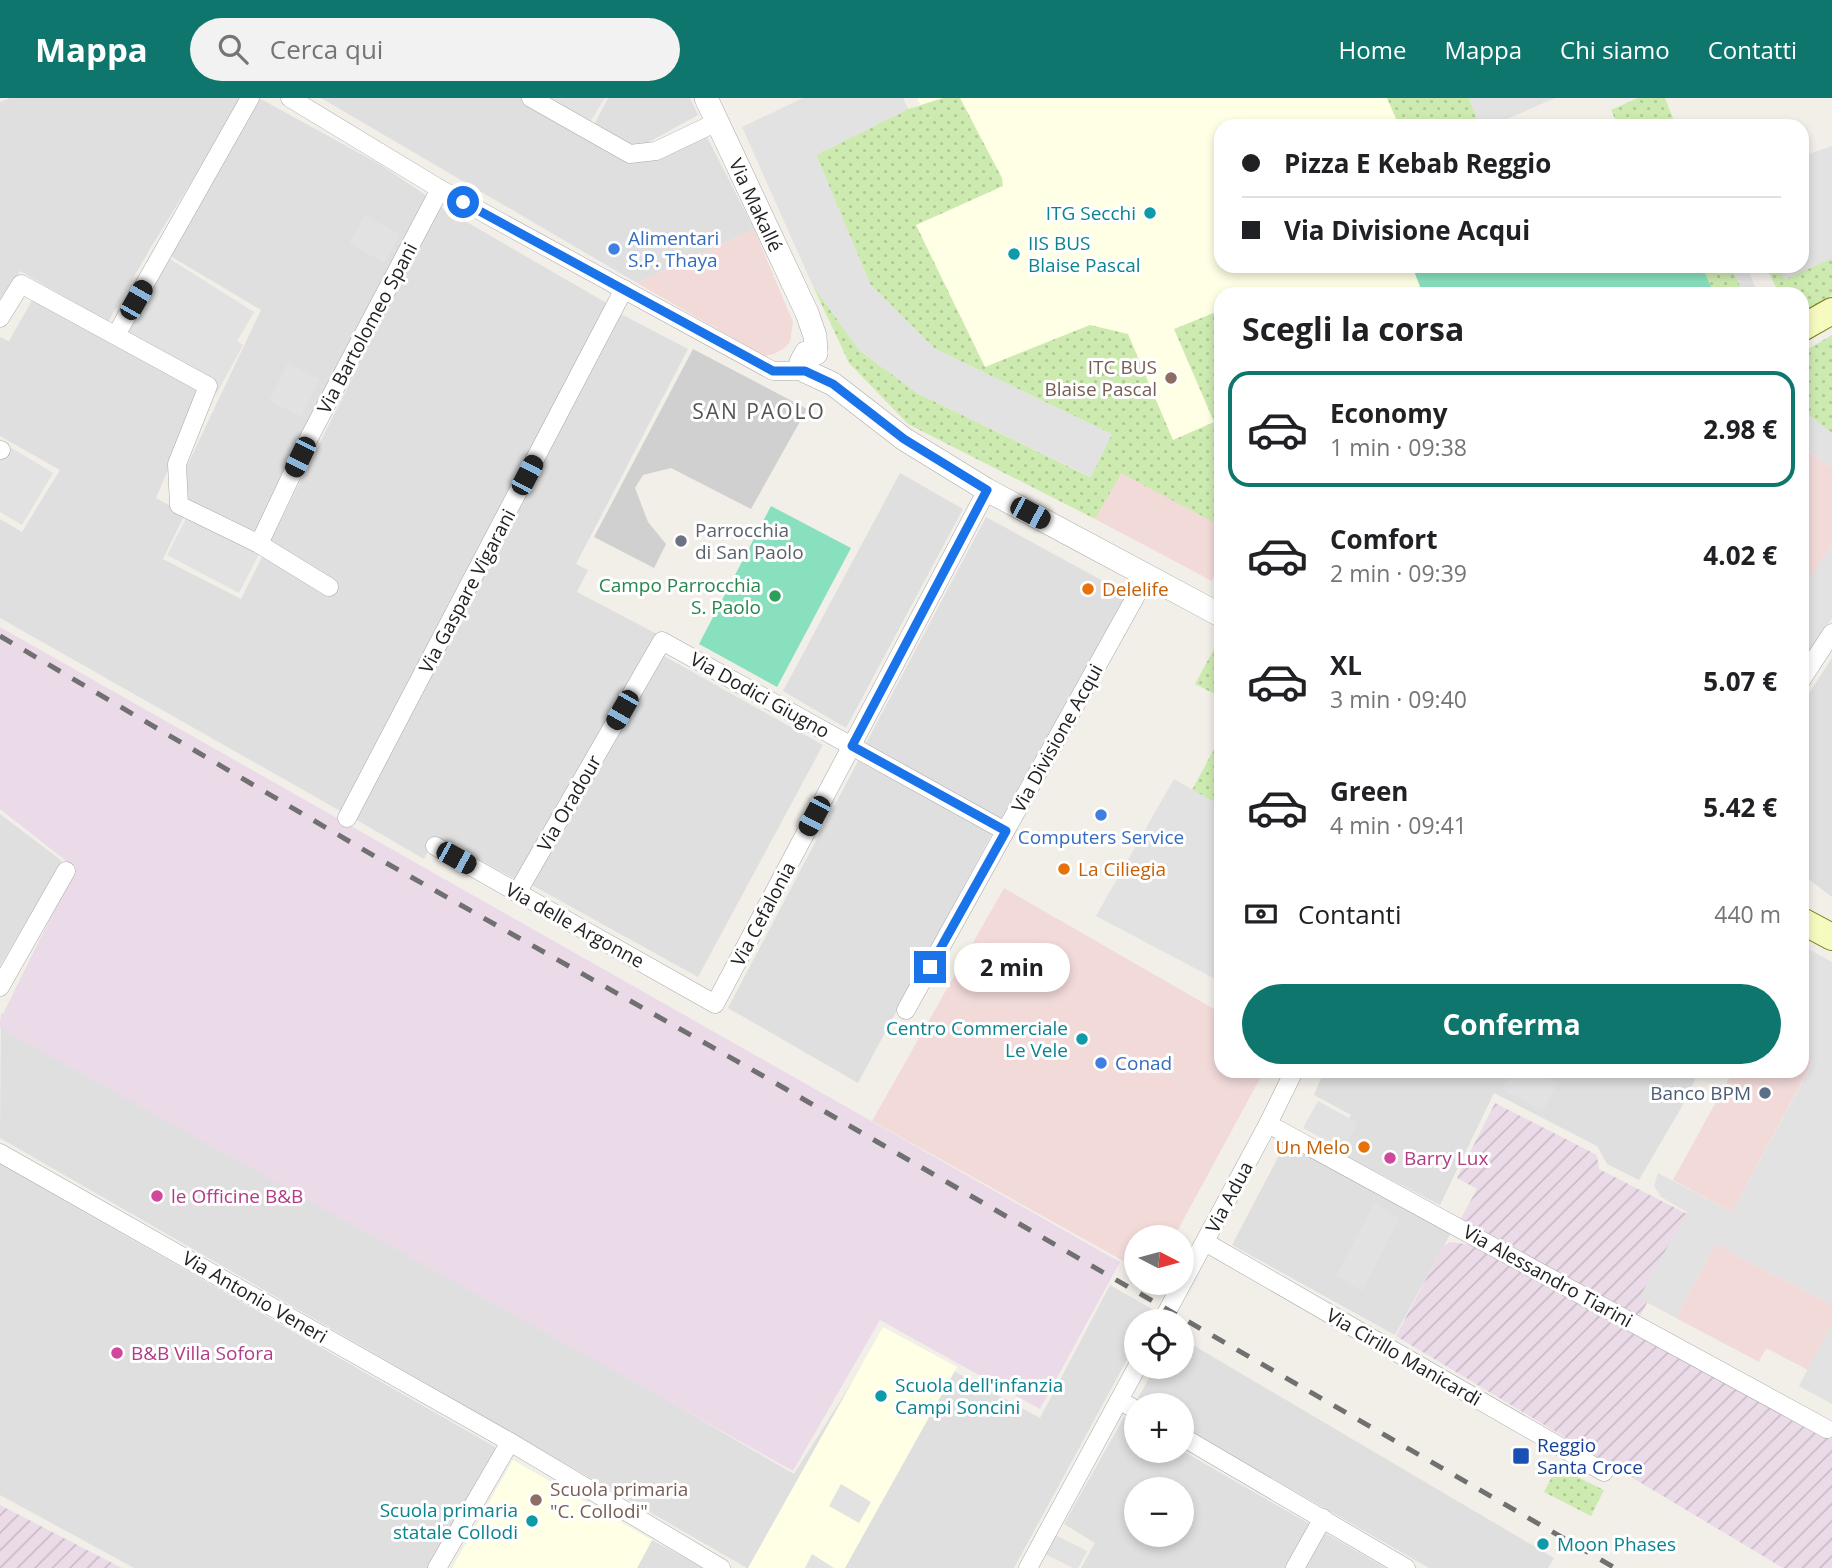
<!DOCTYPE html>
<html lang="it">
<head>
<meta charset="utf-8">
<style>
	:root { --surface:#fff; --page:#f2f2f2; --text:#202124; --muted:#757577; --line:#e0e0e0; --accent:#0f766e }
	body { margin:0; font-family:"Open Sans",sans-serif; background:var(--page); color:var(--text); height:100vh; display:flex; flex-direction:column; font-size:26px; white-space:nowrap }
	* { box-sizing:border-box; margin:0 }
	p { font-size:23px; color:var(--muted) }
	.icon { flex:none; width:38px; height:38px; fill:none; stroke:currentColor; stroke-width:2; stroke-linecap:round; stroke-linejoin:round }
	.map { position:relative; flex:1; overflow:hidden }
	.sheet { position:absolute; left:1214px; top:189px; width:595px; height:791px; display:flex; flex-direction:column; background:var(--surface); border-radius:21px; box-shadow:0 4px 10px #0003 }
	.sheet>* { flex:none }
	.guide { position:absolute; left:1214px; top:21px; width:595px; height:154px; border-radius:21px; box-shadow:0 4px 10px #0003; display:grid; align-content:center; height:154px; padding:0 28px; background:var(--surface) }
	.needle { width:46px; rotate:96deg }
	.fabs { position:absolute; left:1124px; top:1127px; display:grid; gap:14px }
	.fabs a { display:grid; place-items:center; width:70px; height:70px; border-radius:50%; background:var(--surface); box-shadow:0 4px 10px #0003; font-size:35px }
	.end { position:absolute; width:32px; height:32px; margin:-16px; border:9px solid #1a73e8; background:#fff; box-shadow:0 0 0 4px #fff }
	.from { border-radius:50% }
	.bubble { position:absolute; height:49px; border-radius:24px; background:var(--surface); box-shadow:0 4px 10px #0003; font-size:23px; font-weight:700; line-height:49px; text-align:center }
	.car { position:absolute; width:21px; height:42px; margin:-21px -10px; border-radius:9px; box-shadow:0 0 5px 2px #0007; background:linear-gradient(#222 24%,#8ab4d8 0 40%,#222 0 76%,#8ab4d8 0 86%,#222 0) }
	.guide b { display:flex; align-items:center; gap:24px; height:66px; font-size:26px }
	.guide b+b { border-top:2px solid var(--line) }
	.guide i { width:18px; height:18px; background:var(--text) }
	ul { padding:0; list-style:none }
	li { display:flex; align-items:center; gap:21px; height:116px; margin:0 14px 10px; padding:0 14px; border:4px solid transparent; border-radius:21px }
	li div { flex:1 }
	li b { display:block; font-size:26px }
	li em { font-style:normal; font-weight:700 }
	li.selected { border-color:var(--accent) }
	li>.icon { width:63px; height:63px; stroke-width:1.5 }
	h2 { padding:0 28px; font-size:32px; line-height:84px }
	.pay { display:flex; align-items:center; gap:18px; height:77px; padding:0 28px; font-size:26px }
	.pay p { margin-inline-start:auto }
	.action { display:flex; gap:14px; margin-top:auto; padding:14px 28px }
	.action a { flex:1; height:80px; border-radius:42px; background:var(--accent); color:#fff; font-size:28px; font-weight:700; line-height:80px; text-align:center }
	header { display:flex; align-items:center; gap:42px; box-sizing:border-box; height:98px; padding:0 35px; background:var(--accent); color:#fff }
	header strong { font-size:33px }
	nav { display:flex; gap:38px; margin-inline-start:auto; font-size:24px }
	.search { width:490px; height:63px; background:var(--page); display:flex; align-items:center; gap:18px; box-sizing:border-box; padding:0 24px; border-radius:38px; color:var(--muted); font-size:26px }
	.map>svg:first-child { display:block }
</style>
</head>
<body>
<header>
<strong>Mappa</strong>
<div class="search"><svg class="icon" aria-label="search" viewBox="0 0 24 24"><circle cx="10" cy="10" r="6"/><path d="M15 15l6 6"/></svg>Cerca qui</div>
<nav><a>Home</a><a>Mappa</a><a>Chi siamo</a><a>Contatti</a></nav>
</header>
<div class="map">
<svg width="1832" height="1470" viewBox="0 0 1832 1470">
	<defs>
		<pattern id="industrial-furrows" width="10" height="10" patternUnits="userSpaceOnUse" patternTransform="scale(1.75)"><rect width="10" height="10" fill="#ebdbe8"/><path d="M-1 1l2-2M0 10L10 0M9 11l2-2" fill="none" stroke="#c9bcc7"/></pattern>
		<pattern id="grass-dots" width="8" height="8" patternUnits="userSpaceOnUse" patternTransform="scale(1.75)"><rect width="8" height="8" fill="#cdebb0"/><path d="M2 2h.1M6 6h.1" fill="none" stroke="#b0c997" stroke-width="1.8" stroke-linecap="round"/></pattern>
	</defs>
	<rect width="100%" height="100%" fill="#f2efe9"/>
	<g fill="#e0dfdf" fill-rule="evenodd">
		<polygon points="10,0 243,0 151,149 108,224 20,173 0,206 0,4"/>
		<polygon points="255,0 259,0 381,67 430,100 254,434 187,402 187,368 261,212 167,156"/>
		<polygon points="321,0 524,0 631,62 706,37 754,131 637,185"/>
		<polygon points="608,0 690,0 698,17 647,45 630,47 593,29"/>
		<polygon points="439,108 610,207 342,714 0,520 0,421 22,434 60,372 0,338 0,239 9,243 34,199 203,291 156,400 185,416 163,461 241,501"/>
		<polygon points="619,215 688,251 576,466 588,472 577,494 657,536 515,781 436,739 424,761 355,721"/>
		<polygon points="900,375 963,411 846,630 783,593"/>
		<polygon points="986,419 1127,496 1001,721 864,649"/>
		<polygon points="664,558 823,647 698,879 530,786"/>
		<polygon points="1832,560 1832,799 1803,777 1802,606"/>
		<polygon points="858,663 993,734 858,985 728,910"/>
		<polygon points="0,716 62,763 0,868"/>
		<polygon points="1,915 794,1376 883,1235 1040,1320 1110,1187 1154,1212 1148,1223 1136,1223 1136,1245 1014,1470 747,1470 0,1040"/>
		<polygon points="1324,973 1698,973 1688,998 1639,1082 1607,1066 1597,1048 1494,995 1440,1107 1333,1052 1351,1017 1314,997"/>
		<polygon points="1286,1044 1451,1135 1395,1237 1232,1147"/>
		<polygon points="0,1066 497,1350 429,1470 134,1470 0,1397"/>
		<polygon points="1181,1240 1554,1460 1548,1470 1429,1470 1181,1328 1181,1307 1146,1307 1137,1302 1155,1269 1181,1269"/>
		<path d="M1124,1319L1136,1326V1353L1181,1352L1386,1470H1081L1095,1445L1064,1426ZM1136,1391H1181V1437H1136Z"/>
		<polygon points="652,1442 704,1470 637,1470"/>
	</g>
	<g fill="#f2dad9">
		<polygon points="754,131 793,224 790,244 783,251 774,256 764,258 637,185"/>
		<polygon points="1802,349 1832,370 1832,447 1803,490"/>
		<polygon points="1121,364 1221,412 1221,464 1212,483 1095,421"/>
		<polygon points="1004,790 1221,915 1222,973 1264,973 1174,1139 1136,1139 1136,1170 872,1023"/>
		<polygon points="1803,960 1812,965 1732,1114 1673,1082 1733,973 1802,973"/>
		<polygon points="1715,1146 1832,1207 1832,1225 1808,1272 1766,1250 1759,1264 1676,1220"/>
	</g>
	<g fill="url(#industrial-furrows)">
		<polygon points="1495,1005 1597,1057 1599,1071 1693,1119 1640,1218 1460,1122 1477,1091 1457,1080"/>
		<polygon points="1449,1144 1473,1147 1832,1337 1832,1470 1783,1470 1396,1238 1443,1149"/>
		<polygon points="0,1407 122,1470 0,1470"/>
	</g>
	<g fill="#ffffe5">
		<polygon points="917,0 1469,0 1480,28 1222,28 1222,168 1412,168 1423,196 1222,196 1221,412 935,251 816,57 920,6"/>
		<polygon points="883,1229 957,1269 845,1470 748,1470"/>
		<polygon points="513,1362 652,1442 637,1470 452,1470"/>
	</g>
	<polygon fill="#d0d0d0" points="693,251 807,311 751,411 671,370 643,377 635,390 648,424 666,446 654,470 594,439"/>
	<polygon fill="#ebdbe8" points="0,529 1120,1164 1040,1311 880,1222 793,1373 0,930 0,922 75,770 0,711"/>
	<g fill="url(#grass-dots)">
		<polygon points="943,0 960,0 1002,80 1003,88 916,127 985,269 1090,227 1128,236 1173,342 1214,324 1174,231 1221,212 1221,428 1121,375 1095,421 908,326 849,265 812,186 859,252 917,295 1090,379 1111,336 935,251 870,186 816,57 908,11"/>
		<polygon points="1387,0 1469,0 1480,28 1399,28"/>
		<polygon points="1638,0 1665,0 1676,28 1618,28 1611,12"/>
		<polygon points="1832,160 1832,197 1803,216 1802,196 1779,196 1766,168 1778,168 1785,181"/>
		<polygon points="1702,168 1731,168 1742,192 1732,196 1714,196"/>
		<polygon points="1832,237 1832,335 1807,316 1803,316 1803,254"/>
		<polygon points="1214,551 1221,555 1221,599 1195,586"/>
		<polygon points="1221,638 1221,708 1192,692"/>
		<polygon points="1557,1369 1604,1392 1591,1418 1544,1394"/>
	</g>
	<g fill="#88e0be">
		<polygon points="1412,168 1702,168 1714,196 1423,196"/>
		<polygon points="771,408 851,450 777,589 699,546"/>
	</g>
	<g fill="#e2e2e2">
		<polygon points="547,0 605,0 588,27"/>
		<polygon points="803,0 903,0 908,11 816,57 870,186 935,251 1112,336 1091,379 917,295 859,252 812,186 742,29"/>
		<polygon points="1469,0 1555,0 1491,28 1480,28"/>
		<polygon points="1832,48 1832,160 1785,181 1778,168 1802,168 1803,58"/>
		<polygon points="365,117 400,136 384,165 349,145"/>
		<polygon points="154,151 254,214 237,243 243,247 217,295 107,236"/>
		<polygon points="1731,168 1747,168 1758,196 1732,196 1742,191"/>
		<polygon points="288,265 320,281 301,319 269,303"/>
		<polygon points="1803,316 1807,316 1832,335 1832,370 1803,349"/>
		<polygon points="0,343 53,375 22,427 0,414"/>
		<polygon points="188,417 260,454 239,495 167,457"/>
		<polygon points="1832,447 1832,520 1803,565 1803,490"/>
		<polygon points="1174,681 1221,708 1222,879 1219,883 1096,818"/>
		<polygon points="1803,848 1832,864 1832,1207 1715,1146 1676,1220 1639,1200 1687,1114 1661,1099 1654,1088 1658,1075 1732,1114 1812,966 1803,960"/>
		<polygon points="1511,973 1534,973 1557,985 1543,1013 1502,991"/>
		<polygon points="1318,1003 1358,1025 1343,1052 1303,1030"/>
		<polygon points="1374,1105 1400,1120 1362,1193 1336,1178"/>
		<polygon points="1832,1225 1832,1306 1799,1288"/>
		<polygon points="841,1386 871,1404 859,1425 829,1408"/>
		<polygon points="1053,1436 1087,1453 1078,1470 1073,1470 1043,1455"/>
		<polygon points="812,1456 834,1470 805,1470"/>
	</g>
	<g fill="none" stroke-linecap="round" stroke-linejoin="round">
		<g stroke="#a9a9a9" stroke-width="19">
			<g id="minor">
				<polyline points="290,0 440,91 773,273 805,273"/>
				<polyline points="531,0 630,56 656,53 717,24"/>
				<polyline points="0,220 21,186 208,288 177,366 179,407 259,446 329,489"/>
				<polyline points="116,237 250,0"/>
				<polyline points="0,352 1,352"/>
				<polyline points="259,446 310,338 440,91"/>
				<polyline points="1802,581 1832,535"/>
				<polyline points="347,720 624,191"/>
				<polyline points="435,748 715,906 987,392"/>
				<polyline points="517,795 662,543 1005,733"/>
				<polyline points="0,889 66,773"/>
				<polyline points="906,912 1147,478"/>
				<polyline points="1268,1026 1827,1331"/>
				<polyline points="0,1055 510,1344 721,1470"/>
				<polyline points="1205,1144 1604,1374"/>
				<polyline points="1162,1223 1268,1026 1294,973"/>
				<polyline points="1119,1302 1136,1312"/>
				<polyline points="1181,1338 1406,1470"/>
				<polyline points="437,1470 510,1344"/>
				<polyline points="1028,1470 1137,1269"/>
				<polyline points="1295,1470 1323,1420"/>
			</g>
		</g>
		<g stroke="#a9a9a9" stroke-width="24">
			<g id="tertiary">
				<polyline points="706,0 807,215 815,238 816,255"/>
				<polyline points="816,255 806,255 801,264 805,273 833,286 904,341 987,392 1222,518"/>
			</g>
		</g>
		<g stroke="#707d05" stroke-width="28">
			<g id="secondary">
				<polyline points="1802,230 1832,213"/>
				<polyline points="1802,823 1832,839"/>
			</g>
		</g>
		<use href="#minor" stroke="#fff" stroke-width="18"/>
		<use href="#tertiary" stroke="#fff" stroke-width="23"/>
		<use href="#secondary" stroke="#f7fabf" stroke-width="26"/>
		<polyline stroke="#707070" stroke-width="5" stroke-dasharray="14 14" stroke-linecap="butt" points="0,538 381,762 765,979 1615,1470"/>
	</g>
	<g fill="none" stroke-linecap="round" stroke-linejoin="round">
		<polyline stroke="#1a73e8" stroke-width="9" points="463,104 773,273 805,273 833,286 904,341 987,392 852,648 1006,733 930,869"/>
	</g>
	<g fill="#0f9aa8" stroke="#fff" stroke-width="2.5">
		<circle cx="1150" cy="115" r="7"/>
		<circle cx="1014" cy="156" r="7"/>
		<circle cx="1082" cy="941" r="7"/>
		<circle cx="881" cy="1298" r="7"/>
		<circle cx="532" cy="1423" r="7"/>
		<circle cx="1543" cy="1446" r="7"/>
	</g>
	<g fill="#3f7fe0" stroke="#fff" stroke-width="2.5">
		<circle cx="614" cy="151" r="7"/>
		<circle cx="1101" cy="717" r="7"/>
		<circle cx="1101" cy="965" r="7"/>
	</g>
	<g fill="#8d6e63" stroke="#fff" stroke-width="2.5">
		<circle cx="1171" cy="280" r="7"/>
		<circle cx="536" cy="1402" r="7"/>
	</g>
	<circle fill="#6b7280" stroke="#fff" stroke-width="2.5" cx="681" cy="443" r="7"/>
	<g fill="#e8710a" stroke="#fff" stroke-width="2.5">
		<circle cx="1088" cy="491" r="7"/>
		<circle cx="1064" cy="771" r="7"/>
		<circle cx="1364" cy="1049" r="7"/>
	</g>
	<circle fill="#2e9e5b" stroke="#fff" stroke-width="2.5" cx="775" cy="498" r="7"/>
	<circle fill="#5c6f8a" stroke="#fff" stroke-width="2.5" cx="1765" cy="995" r="7"/>
	<g fill="#d1479c" stroke="#fff" stroke-width="2.5">
		<circle cx="1390" cy="1060" r="7"/>
		<circle cx="157" cy="1098" r="7"/>
		<circle cx="117" cy="1255" r="7"/>
	</g>
	<rect fill="#1a4fb4" stroke="#fff" stroke-width="2.5" x="1512" y="1349" width="18" height="18" rx="3.5"/>
	<g text-anchor="middle" stroke-width="6" stroke-linejoin="round" paint-order="stroke">
		<g font-size="19" fill="#222" stroke="#fff">
			<text transform="translate(756 107) rotate(65)" y="7">Via Makallé</text>
			<text transform="translate(367 230) rotate(-62)" y="7">Via Bartolomeo Spani</text>
			<text transform="translate(467 493) rotate(-62)" y="7">Via Gaspare Vigarani</text>
			<text transform="translate(760 597) rotate(29)" y="7">Via Dodici Giugno</text>
			<text transform="translate(1057 640) rotate(-61)" y="7">Via Divisione Acqui</text>
			<text transform="translate(569 705) rotate(-60)" y="7">Via Oradour</text>
			<text transform="translate(763 816) rotate(-62)" y="7">Via Cefalonia</text>
			<text transform="translate(575 827) rotate(29)" y="7">Via delle Argonne</text>
			<text transform="translate(1229 1099) rotate(-62)" y="7">Via Adua</text>
			<text transform="translate(1548 1178) rotate(29)" y="7">Via Alessandro Tiarini</text>
			<text transform="translate(255 1199) rotate(30)" y="7">Via Antonio Veneri</text>
			<text transform="translate(1404 1259) rotate(30)" y="7">Via Cirillo Manicardi</text>
		</g>
		<g font-size="19" fill="#0d838f" stroke="#fff" text-anchor="end">
			<text x="1136" y="122">ITG Secchi</text>
			<text x="1028" y="152" text-anchor="start">IIS BUS<tspan x="1028" dy="22">Blaise Pascal</tspan></text>
			<text x="1068" y="937">Centro Commerciale<tspan x="1068" dy="22">Le Vele</tspan></text>
			<text x="895" y="1294" text-anchor="start">Scuola dell'infanzia<tspan x="895" dy="22">Campi Soncini</tspan></text>
			<text x="518" y="1419">Scuola primaria<tspan x="518" dy="22">statale Collodi</tspan></text>
			<text x="1557" y="1453" text-anchor="start">Moon Phases</text>
		</g>
		<g font-size="19" fill="#366cbe" stroke="#fff" text-anchor="start">
			<text x="628" y="147">Alimentari<tspan x="628" dy="22">S.P. Thaya</tspan></text>
			<text x="1101" y="746" text-anchor="middle">Computers Service</text>
			<text x="1115" y="972">Conad</text>
		</g>
		<g font-size="19" fill="#785e54" stroke="#fff" text-anchor="end">
			<text x="1157" y="276">ITC BUS<tspan x="1157" dy="22">Blaise Pascal</tspan></text>
			<text x="550" y="1398" text-anchor="start">Scuola primaria<tspan x="550" dy="22">"C. Collodi"</tspan></text>
		</g>
		<g font-size="19" fill="#5b616d" stroke="#fff" text-anchor="start">
			<text x="695" y="439">Parrocchia<tspan x="695" dy="22">di San Paolo</tspan></text>
		</g>
		<g font-size="19" fill="#27864d" stroke="#fff" text-anchor="end">
			<text x="761" y="494">Campo Parrocchia<tspan x="761" dy="22">S. Paolo</tspan></text>
		</g>
		<g font-size="19" fill="#c56008" stroke="#fff" text-anchor="start">
			<text x="1102" y="498">Delelife</text>
			<text x="1078" y="778">La Ciliegia</text>
			<text x="1350" y="1056" text-anchor="end">Un Melo</text>
		</g>
		<g font-size="19" fill="#4e5e75" stroke="#fff" text-anchor="end">
			<text x="1751" y="1002">Banco BPM</text>
		</g>
		<g font-size="19" fill="#b23c85" stroke="#fff" text-anchor="start">
			<text x="1404" y="1067">Barry Lux</text>
			<text x="171" y="1105">le Officine B&amp;B</text>
			<text x="131" y="1262">B&amp;B Villa Sofora</text>
		</g>
		<g font-size="19" fill="#164399" stroke="#fff" text-anchor="start">
			<text x="1537" y="1354">Reggio<tspan x="1537" dy="22">Santa Croce</tspan></text>
		</g>
		<g font-size="21" letter-spacing="2" fill="#555" stroke="#fff">
			<text x="759" y="321">SAN PAOLO</text>
		</g>
	</g>
</svg>
<div class="fabs">
<a><svg class="needle" viewBox="-14 -14 28 28"><path d="M0-13l5 13h-10z" fill="#e53935"/><path d="M0 13l5-13h-10z" fill="#757577"/></svg></a>
<a><svg class="icon" aria-label="locate" viewBox="0 0 24 24"><circle cx="12" cy="12" r="6"/><path d="M12 2v4M12 18v4M2 12h4M18 12h4"/></svg></a>
<a>+</a>
<a>−</a>
</div>
<i class="end from" style="left:463px;top:104px"></i>
<i class="end" style="left:930px;top:869px"></i>
<div class="bubble" style="left:954px;top:845px;width:116px">2 min</div>
<i class="car" style="left:136px;top:202px;rotate:30deg"></i>
<i class="car" style="left:300px;top:359px;rotate:206deg"></i>
<i class="car" style="left:527px;top:377px;rotate:28deg"></i>
<i class="car" style="left:1030px;top:415px;rotate:118deg"></i>
<i class="car" style="left:622px;top:612px;rotate:210deg"></i>
<i class="car" style="left:814px;top:718px;rotate:208deg"></i>
<i class="car" style="left:456px;top:760px;rotate:119deg"></i>
<div class="guide">
<b><i class="from"></i>Pizza E Kebab Reggio</b>
<b><i></i>Via Divisione Acqui</b>
</div>
<section class="sheet">
<h2>Scegli la corsa</h2>
<ul>
<li class="selected"><svg class="icon" aria-label="car" viewBox="0 0 24 24"><path d="M5 17H2v-5l4-1 3-4h7l3 4 3 1v5h-3M9 17h6M6 11h13"/><circle cx="7" cy="17" r="2"/><circle cx="17" cy="17" r="2"/></svg><div><b>Economy</b><p>1 min · 09:38</p></div><em>2.98 €</em></li>
<li><svg class="icon" aria-label="car" viewBox="0 0 24 24"><path d="M5 17H2v-5l4-1 3-4h7l3 4 3 1v5h-3M9 17h6M6 11h13"/><circle cx="7" cy="17" r="2"/><circle cx="17" cy="17" r="2"/></svg><div><b>Comfort</b><p>2 min · 09:39</p></div><em>4.02 €</em></li>
<li><svg class="icon" aria-label="car" viewBox="0 0 24 24"><path d="M5 17H2v-5l4-1 3-4h7l3 4 3 1v5h-3M9 17h6M6 11h13"/><circle cx="7" cy="17" r="2"/><circle cx="17" cy="17" r="2"/></svg><div><b>XL</b><p>3 min · 09:40</p></div><em>5.07 €</em></li>
<li><svg class="icon" aria-label="car" viewBox="0 0 24 24"><path d="M5 17H2v-5l4-1 3-4h7l3 4 3 1v5h-3M9 17h6M6 11h13"/><circle cx="7" cy="17" r="2"/><circle cx="17" cy="17" r="2"/></svg><div><b>Green</b><p>4 min · 09:41</p></div><em>5.42 €</em></li>
</ul>
<div class="pay"><svg class="icon" aria-label="cash" viewBox="0 0 24 24"><path d="M3 7h18v10H3z"/><circle cx="12" cy="12" r="2"/></svg>Contanti<p>440 m</p></div>
<div class="action"><a>Conferma</a></div>
</section>
</div>
</body>
</html>
